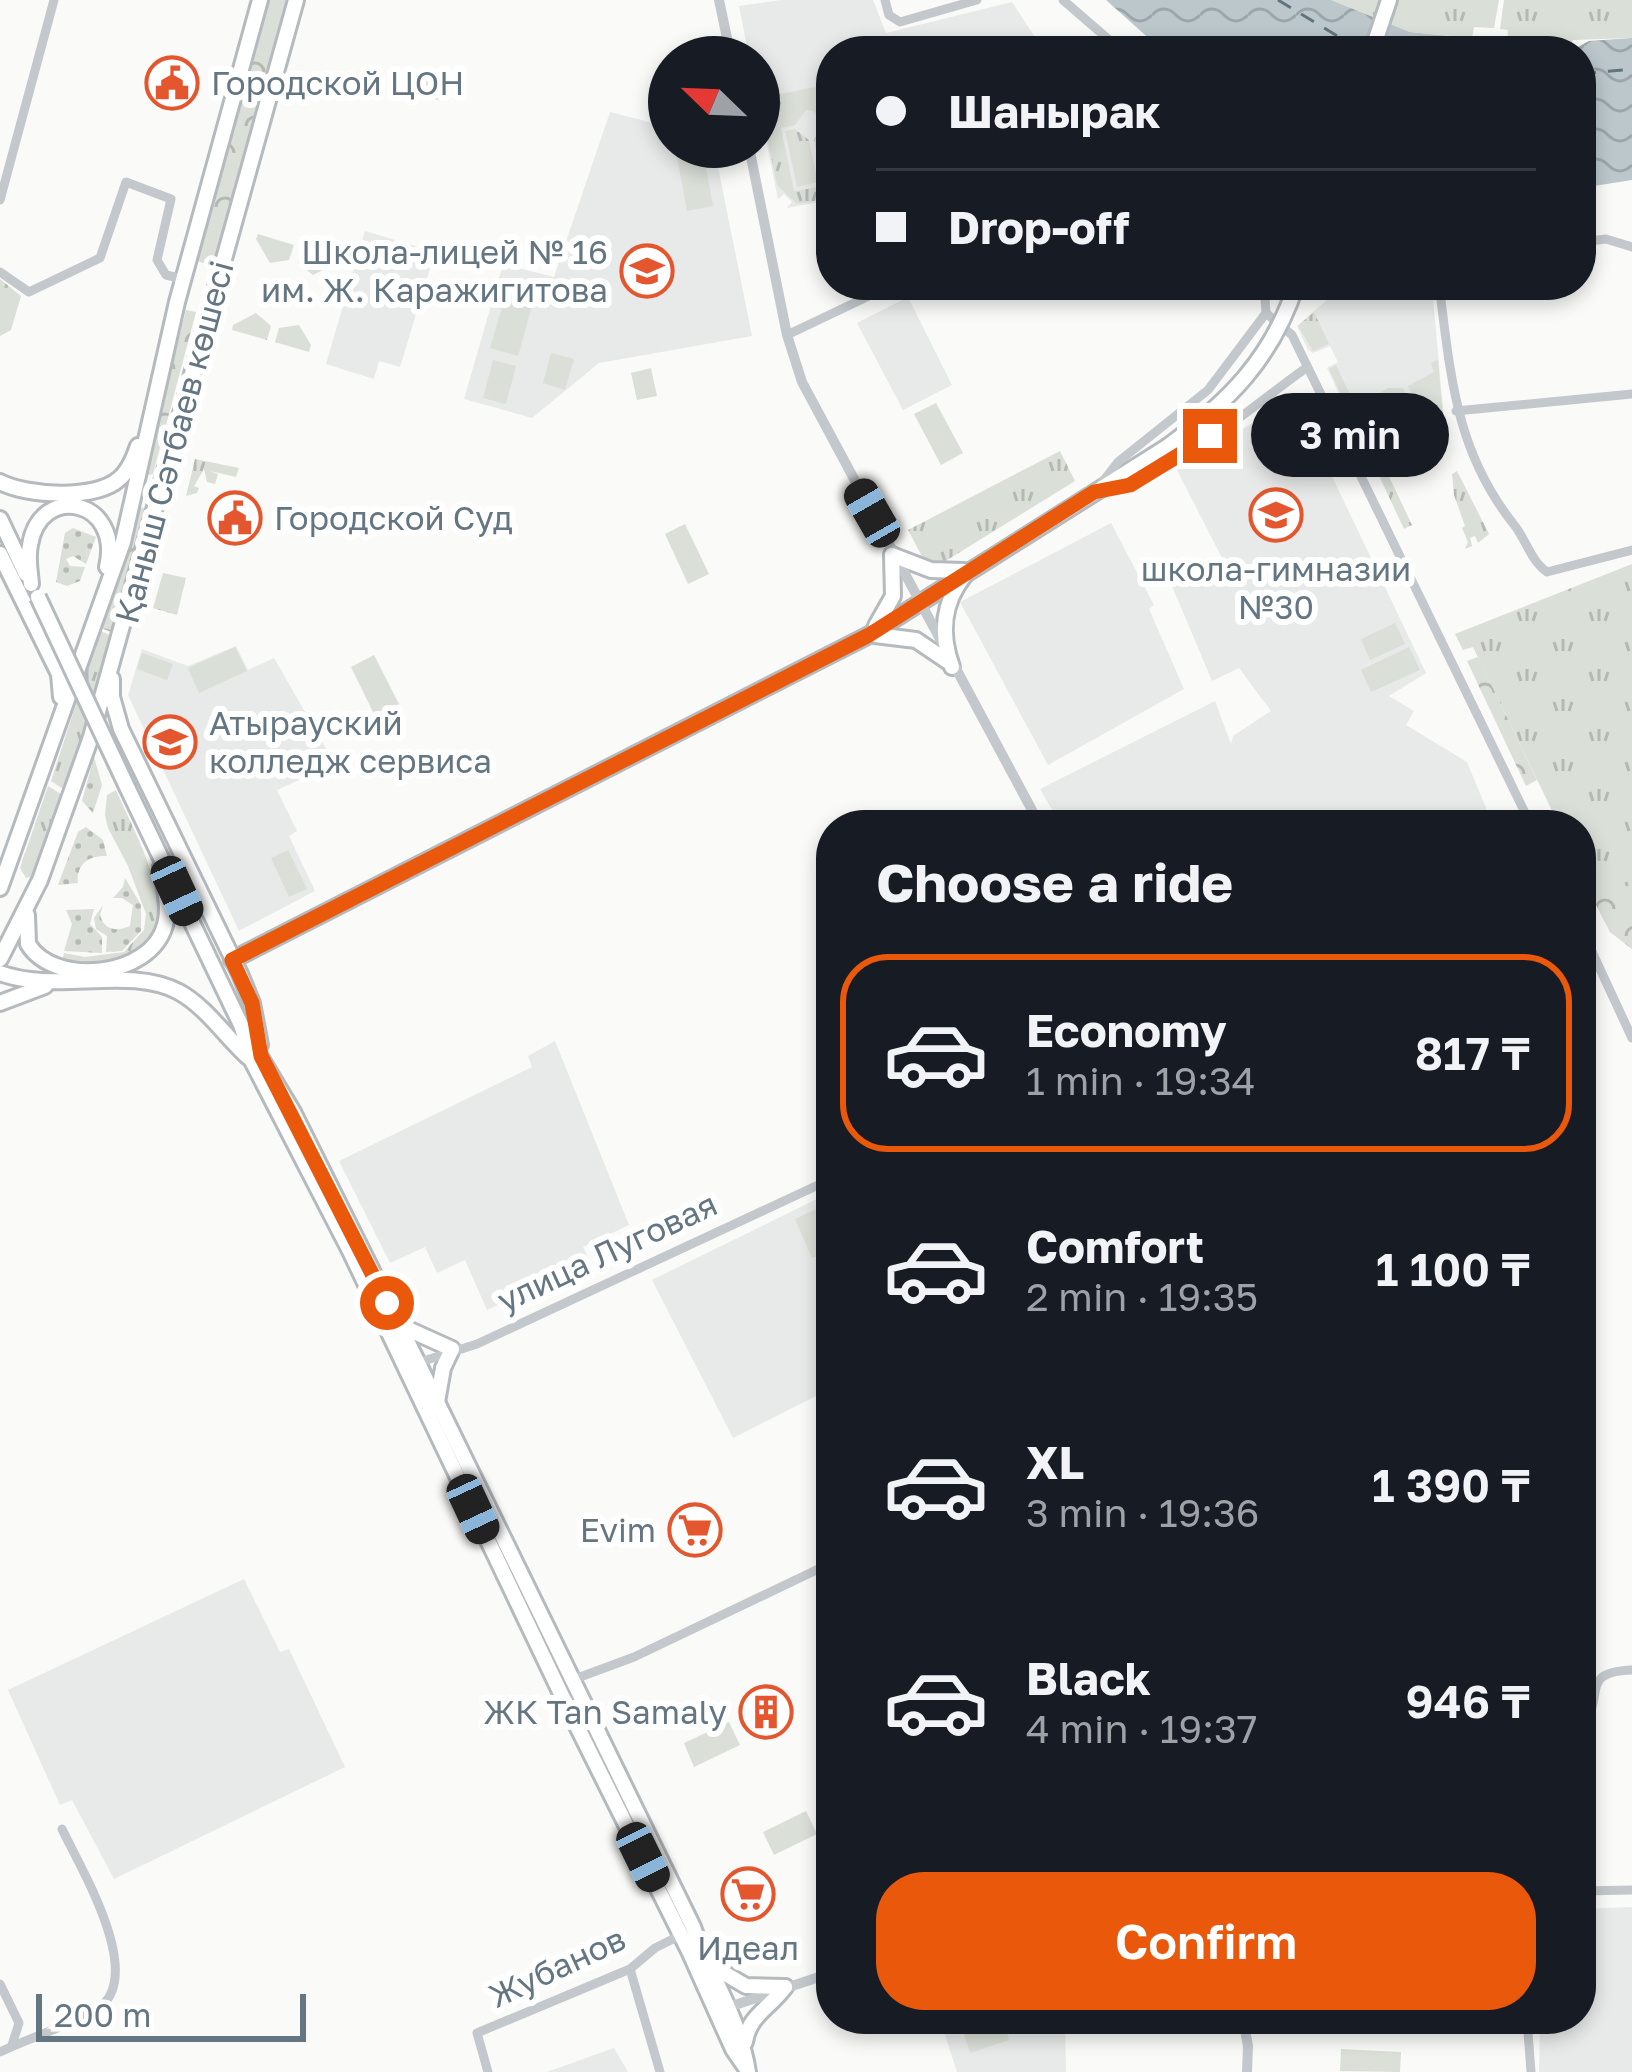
<!DOCTYPE html>
<html lang="en">
<head>
<meta charset="utf-8">
<style>
	:root { --surface:#171b24; --page:#20242c; --text:#f1f3f6; --muted:#9ea1a6; --line:#363941; --accent:#ea580c }
	body { margin:0; font-family:"Golos Text",sans-serif; background:var(--page); color:var(--text); height:100vh; display:flex; flex-direction:column; font-size:45px; white-space:nowrap }
	* { box-sizing:border-box; margin:0 }
	p { font-size:39px; color:var(--muted) }
	.icon { flex:none; width:66px; height:66px; fill:none; stroke:currentColor; stroke-width:2; stroke-linecap:round; stroke-linejoin:round }
	.map { position:relative; flex:1; overflow:hidden }
	.sheet { position:absolute; left:816px; top:810px; width:780px; height:1224px; display:flex; flex-direction:column; background:var(--surface); border-radius:48px; box-shadow:0 6px 18px #0003 }
	.sheet>* { flex:none }
	.top-card { position:absolute; left:816px; top:36px; width:780px; height:264px; border-radius:48px; box-shadow:0 6px 18px #0003; display:grid; align-content:center; height:264px; padding:0 60px; background:var(--surface) }
	.needle { width:78px; rotate:293deg }
	.controls { position:absolute; left:648px; top:36px; display:grid; gap:24px }
	.controls a { display:grid; place-items:center; width:132px; height:132px; border-radius:50%; background:var(--surface); box-shadow:0 6px 18px #0003; font-size:60px }
	.scale { position:absolute; left:36px; bottom:30px; width:270px; box-sizing:border-box; padding-left:12px; border:6px solid #657683; border-top:0; font-size:33px; line-height:42px; white-space:nowrap; color:#657683; -webkit-text-stroke:9px #fff; paint-order:stroke }
	.end { position:absolute; width:54px; height:54px; margin:-27px; border:15px solid #ea580c; background:#fff; box-shadow:0 0 0 6px #fff }
	.from { border-radius:50% }
	.bubble { position:absolute; height:84px; border-radius:42px; background:var(--surface); box-shadow:0 6px 18px #0003; font-size:39px; font-weight:600; line-height:84px; text-align:center }
	.car { position:absolute; width:36px; height:72px; margin:-36px -18px; border-radius:15px; box-shadow:0 0 9px 3px #0007; background:linear-gradient(#222 24%,#8ab4d8 0 40%,#222 0 76%,#8ab4d8 0 86%,#222 0) }
	.top-card b { display:flex; align-items:center; gap:42px; height:114px; font-size:45px }
	.top-card b+b { border-top:3px solid var(--line) }
	.top-card i { width:30px; height:30px; background:var(--text) }
	ul { padding:0; list-style:none }
	li { display:flex; align-items:center; gap:36px; height:198px; margin:0 24px 18px; padding:0 36px; border:6px solid transparent; border-radius:48px }
	li div { flex:1 }
	li b { display:block; font-size:45px }
	li em { font-style:normal; font-weight:600 }
	li.selected { border-color:var(--accent) }
	li>.icon { width:108px; height:108px; stroke-width:1.5 }
	h2 { padding:0 60px; font-size:54px; line-height:144px }
	.action { display:flex; gap:24px; margin-top:auto; padding:24px 60px }
	.action a { flex:1; height:138px; border-radius:48px; background:var(--accent); color:#fff; font-size:48px; font-weight:600; line-height:138px; text-align:center }
	.map>svg:first-child { display:block }
</style>
</head>
<body>
<div class="map">
<svg width="1632" height="2072" viewBox="0 0 1632 2072">
	<defs>
		<pattern id="grass-tufts" width="24" height="20" patternUnits="userSpaceOnUse" patternTransform="scale(3)"><rect width="24" height="20" fill="#dadfd7"/><path d="M3 7l-1-3M5 7V3M7 7l1-3M15 17l-1-3M17 17v-4M19 17l1-3" fill="none" stroke="#b4b9b4"/></pattern>
		<pattern id="forest-crowns" width="20" height="18" patternUnits="userSpaceOnUse" patternTransform="scale(3)"><rect width="20" height="18" fill="#dadfd7"/><path d="M2 6a3 3 0 1 1 6 0M12 15a3 3 0 1 1 6 0" fill="none" stroke="#b4b9b4"/></pattern>
		<pattern id="garden-dots" width="8" height="8" patternUnits="userSpaceOnUse" patternTransform="scale(3)"><rect width="8" height="8" fill="#dadfd7"/><path d="M2 2h.1M6 6h.1" fill="none" stroke="#b4b9b4" stroke-width="1.8" stroke-linecap="round"/></pattern>
		<pattern id="water-waves" width="16" height="10" patternUnits="userSpaceOnUse" patternTransform="scale(3)"><rect width="16" height="10" fill="#bbc7cb"/><path d="M0 5q4-4 8 0t8 0" fill="none" stroke="#9ca6aa"/></pattern>
	</defs>
	<rect width="100%" height="100%" fill="#fafaf8"/>
	<g fill="#e8e9e9">
		<polygon points="782,0 873,0 886,33 1012,2 1044,51 831,51 831,200 787,208 792,202 784,194 778,199 759,106 759,57 749,57 739,6"/>
		<polygon points="610,112 669,127 669,147 714,147 752,336 599,363 532,418 464,399 503,264 554,277"/>
		<polygon points="365,231 435,252 400,367 379,361 374,379 326,364"/>
		<polygon points="1355,285 1420,285 1433,298 1446,442 1378,477 1327,368 1338,362 1330,346 1313,353 1308,350 1297,326 1328,299"/>
		<polygon points="908,297 952,385 903,410 857,323"/>
		<polygon points="1294,397 1426,673 1389,696 1414,711 1406,725 1467,762 1493,825 1061,825 1040,789 1215,701 1231,744 1233,736 1271,711 1239,668 1212,681 1172,586 1223,560 1177,470"/>
		<polygon points="1111,523 1154,605 1149,609 1184,689 1048,765 960,602"/>
		<polygon points="236,646 248,670 274,658 335,764 277,790 297,831 289,836 315,891 239,931 128,695 142,649 188,666"/>
		<polygon points="555,1041 629,1225 583,1247 591,1263 487,1310 465,1260 437,1273 425,1247 390,1263 339,1161 532,1067 528,1056"/>
		<polygon points="831,1192 831,1406 824,1392 733,1438 652,1280"/>
		<polygon points="244,1579 280,1652 289,1649 345,1767 114,1879 72,1800 60,1805 8,1690"/>
		<polygon points="1632,1907 1632,2072 1539,2072 1540,2021 1581,2019 1581,1909"/>
		<polygon points="940,2019 1065,2019 1066,2072 957,2072"/>
		<polygon points="614,2048 628,2072 547,2072"/>
	</g>
	<g fill="url(#grass-tufts)">
		<polygon points="1331,0 1499,0 1494,28 1474,27 1472,38 1410,32"/>
		<polygon points="1504,0 1632,0 1632,38 1573,40 1569,45 1507,43 1508,30 1500,29"/>
		<polygon points="419,70 448,77 443,101 413,94"/>
		<polygon points="826,85 831,117 822,119 813,111 806,110 795,125 781,128 794,191 831,185 831,198 797,204 777,185 759,98"/>
		<polygon points="831,122 831,180 823,181 814,140 823,124"/>
		<polygon points="795,129 809,140 818,182 797,187 785,131"/>
		<polygon points="258,234 294,245 289,260 270,263 256,239"/>
		<polygon points="302,248 336,257 334,264 313,275 298,263"/>
		<polygon points="1314,312 1329,344 1313,351 1298,326"/>
		<polygon points="256,313 271,326 267,340 232,330 233,325"/>
		<polygon points="299,325 311,345 309,352 275,342 279,328"/>
		<polygon points="1438,360 1445,442 1395,467 1391,460 1403,454 1392,432 1411,423 1422,427 1431,416 1427,407 1417,405 1408,386 1434,372 1431,363"/>
		<polygon points="1336,365 1412,525 1404,529 1329,369"/>
		<polygon points="1388,388 1403,388 1412,407 1409,418 1390,428 1376,398 1369,399"/>
		<polygon points="1060,451 1075,481 944,562 925,562 908,530"/>
		<polygon points="195,459 239,468 236,477 210,471 218,474 215,484 207,482 204,469 194,486 199,488 197,493 186,496"/>
		<polygon points="1457,471 1489,534 1478,543 1475,536 1470,538 1472,546 1465,549 1468,542 1462,528 1465,526 1454,495 1452,474"/>
		<polygon points="1632,564 1632,949 1610,932 1581,872 1581,825 1559,825 1473,647 1463,650 1455,634"/>
		<polygon points="163,573 186,578 177,615 153,608"/>
		<polygon points="100,631 110,635 68,792 51,781"/>
		<polygon points="48,786 66,797 39,875 26,878 20,868"/>
		<path d="M116,790C134,833 201,946 120,961C102,965 81,962 62,961L64,953L85,957L124,952L144,930L146,914L128,866L108,828L105,815L107,795Z"/>
	</g>
	<g fill="url(#forest-crowns)">
		<polygon points="268,0 287,0 213,266 194,260"/>
		<polygon points="0,279 21,296 11,330 0,336"/>
		<polygon points="186,310 196,312 153,474 149,475 145,472"/>
		<polygon points="138,507 145,508 111,632 101,628 124,568"/>
		<polygon points="1478,657 1537,780 1526,786 1467,661"/>
		<polygon points="1632,884 1632,946 1629,946 1610,932 1594,901"/>
	</g>
	<g fill="url(#garden-dots)">
		<polygon points="73,528 96,537 86,564 73,556 66,559 70,566 85,567 80,581 67,586 56,582 65,533"/>
		<polygon points="94,757 102,785 93,813 82,801"/>
		<path d="M86,827L103,840L107,856C90,855 76,863 78,883L58,885L78,832Z"/>
		<path d="M125,878L141,905V931L122,951L106,952L107,936L96,929L94,918L103,905L100,915C104,930 116,932 130,926L133,905L122,898H113L123,887Z"/>
		<polygon points="94,909 90,924 102,937 102,953 64,951 72,924 66,910"/>
	</g>
	<g fill="#dadfd7">
		<polygon points="703,152 713,206 687,211 677,157"/>
		<polygon points="506,294 533,302 518,356 490,348"/>
		<polygon points="551,353 574,359 565,390 543,383"/>
		<polygon points="493,360 516,366 506,404 483,398"/>
		<polygon points="651,368 657,396 637,400 631,373"/>
		<polygon points="936,403 963,453 941,465 914,414"/>
		<polygon points="685,524 709,574 688,584 665,534"/>
		<polygon points="1395,623 1405,644 1370,660 1361,639"/>
		<polygon points="235,647 247,671 199,693 188,668"/>
		<polygon points="1409,647 1420,670 1371,692 1361,670"/>
		<polygon points="142,653 173,664 167,680 137,669"/>
		<polygon points="374,655 399,704 375,716 351,667"/>
		<polygon points="288,850 307,889 289,897 271,858"/>
		<polygon points="821,1207 831,1230 831,1250 812,1258 795,1219"/>
		<polygon points="729,1722 740,1745 694,1767 684,1743"/>
		<polygon points="806,1811 817,1834 774,1855 763,1832"/>
		<polygon points="1003,2019 1009,2040 970,2053 963,2031"/>
		<polygon points="1341,2049 1401,2052 1400,2072 1340,2071"/>
	</g>
	<polygon fill="url(#water-waves)" points="1106,0 1331,0 1410,32 1574,49 1589,41 1632,38 1632,180 1581,188 1581,51 1171,51 1154,43"/>
	<g fill="none" stroke-linecap="round" stroke-linejoin="round">
		<g stroke="#60757c" stroke-width="3" stroke-dasharray="15 12" stroke-linecap="butt">
			<polyline points="1278,0 1339,37 1367,44"/>
			<polyline points="1377,47 1392,51"/>
			<polyline points="1581,74 1632,69"/>
		</g>
		<g stroke="#b5babe" stroke-width="20">
			<g id="primary">
				<polyline points="1372,51 1389,0"/>
				<path d="M0,482C26,496 96,500 119,479C129,471 134,458 138,446"/>
				<polyline points="0,519 26,574"/>
				<polyline points="0,554 59,674 61,697"/>
				<polyline points="892,555 931,570 964,571"/>
				<path d="M31,584C30,572 27,558 30,545C40,482 123,499 107,567"/>
				<polyline points="876,626 893,596 892,555"/>
				<polyline points="875,635 916,640 947,661"/>
				<path d="M952,667C940,634 942,604 964,576"/>
				<polyline points="112,679 112,697 121,729 240,974 252,1003 260,1045"/>
				<path d="M128,789L242,1027L293,1112L418,1363L693,1927C711,1979 739,2016 748,2072"/>
				<polyline points="0,888 123,542 177,302 260,0"/>
				<path d="M27,915L28,944C54,987 151,978 165,925C170,907 164,886 161,867"/>
				<polyline points="0,959 40,880 91,737 296,0"/>
				<polyline points="232,960 869,635 1167,447"/>
				<path d="M0,973C56,994 129,965 179,992C205,1006 226,1037 248,1057"/>
				<polyline points="0,1003 45,986"/>
				<polyline points="242,1027 251,1059 350,1251 565,1702 689,1951 733,2049 746,2068"/>
				<polyline points="399,1325 452,1349 443,1368 437,1402"/>
				<polyline points="712,1966 746,1986 785,1987"/>
				<path d="M745,2042C749,2015 770,2008 785,1987"/>
			</g>
		</g>
		<g stroke="#c3c8cc" stroke-width="9">
			<polyline points="885,0 889,15 900,22 977,0"/>
			<polyline points="1063,0 1122,51"/>
			<polyline points="0,200 54,0"/>
			<polyline points="1581,242 1606,239 1632,247"/>
			<polyline points="0,272 29,292 100,258 126,182 171,199 157,260 166,275 183,279"/>
			<polyline points="1264,285 1266,313"/>
			<path d="M1439,285C1451,376 1455,451 1515,526C1526,540 1531,561 1547,572L1632,550"/>
			<polyline points="1266,313 1292,335 1531,825"/>
			<polyline points="787,335 892,285"/>
			<polyline points="1456,411 1632,394"/>
			<polyline points="1101,484 1118,462 1208,390 1266,313"/>
			<path d="M1105,490C1175,476 1248,409 1306,368"/>
			<polyline points="1581,928 1632,1038"/>
			<polyline points="414,1364 477,1344 831,1179"/>
			<polyline points="572,1680 634,1657 831,1563"/>
			<path d="M1581,1725C1608,1699 1576,1672 1632,1670"/>
			<polyline points="1581,1891 1632,1890"/>
			<polyline points="630,1969 660,2072"/>
			<polyline points="0,1984 19,2023 12,2045"/>
			<polyline points="1527,2019 1531,2072"/>
			<path d="M0,2052C31,2037 66,2027 96,2010C148,1979 81,1869 62,1829"/>
			<polyline points="488,2072 477,2033 630,1969 655,1948 683,1934"/>
		</g>
		<g stroke="#c3c8cc" stroke-width="10">
			<polyline points="719,0 731,57"/>
			<polyline points="749,147 787,335 802,382 1040,825"/>
			<polyline points="726,2008 831,1973"/>
			<polyline points="1243,2019 1248,2046 1247,2072"/>
		</g>
		<use href="#primary" stroke="#fff" stroke-width="14"/>
		<g stroke="#b5babe" stroke-width="20" stroke-linecap="butt">
			<g id="primary-bridge">
				<path d="M1167,447C1228,402 1272,359 1296,285"/>
				<polyline points="38,597 128,789"/>
			</g>
		</g>
		<use href="#primary-bridge" stroke="#fff" stroke-width="14"/>
	</g>
	<g fill="none" stroke-linecap="round" stroke-linejoin="round">
		<polyline stroke="#ea580c" stroke-width="15" points="387,1303 261,1056 252,1003 232,960 869,635 1094,492 1130,485 1210,436"/>
	</g>
	<defs>
		<g id="civic-ring" transform="scale(2.7)"><circle r="9.5" fill="#fff" stroke="#e4572e" stroke-width="1.5"/><path d="M-.6-6.5H3V-4.5H.6V-3L4-1V1h2V6H-6V1h2V-1L-.6-3ZM-1.2 2.5V6h2.4V2.5Z" fill="#e4572e"/></g>
		<g id="school-ring" transform="scale(2.7)"><circle r="9.5" fill="#fff" stroke="#e4572e" stroke-width="1.5"/><path d="M0-5L7-2L0 1L-7-2ZM-4 1L0 2.5L4 1V4Q0 6-4 4Z" fill="#e4572e"/></g>
		<g id="university-ring" transform="scale(2.7)"><circle r="9.5" fill="#fff" stroke="#e4572e" stroke-width="1.5"/><path d="M0-5L7-2L0 1L-7-2ZM-4 1L0 2.5L4 1V4Q0 6-4 4Z" fill="#e4572e"/></g>
		<g id="supermarket-ring" transform="scale(2.7)"><circle r="9.5" fill="#fff" stroke="#e4572e" stroke-width="1.5"/><path d="M-6-5.5h2.5l.6 2H6L4.5 2H-2.5L-4.4-4H-6ZM-1.5 3.2a1.3 1.3 0 1 0 .1 0ZM3 3.2a1.3 1.3 0 1 0 .1 0Z" fill="#e4572e"/></g>
		<g id="building-ring" transform="scale(2.7)"><circle r="9.5" fill="#fff" stroke="#e4572e" stroke-width="1.5"/><path d="M-4-6H4V6H1V3H-1V6H-4ZM-2.5-4.3h1.7v1.8h-1.7ZM.8-4.3h1.7v1.8H.8ZM-2.5-1h1.7V.8h-1.7ZM.8-1h1.7V.8H.8Z" fill="#e4572e"/></g>
	</defs>
	<g fill-rule="evenodd">
		<use href="#civic-ring" x="172" y="83"/>
		<use href="#school-ring" x="647" y="271"/>
		<use href="#school-ring" x="1276" y="515"/>
		<use href="#civic-ring" x="235" y="518"/>
		<use href="#university-ring" x="170" y="742"/>
		<use href="#supermarket-ring" x="695" y="1530"/>
		<use href="#building-ring" x="766" y="1712"/>
		<use href="#supermarket-ring" x="748" y="1894"/>
	</g>
	<g text-anchor="middle" stroke-width="12" stroke-linejoin="round" paint-order="stroke">
		<g font-size="33" fill="#657683" stroke="#fff" text-anchor="start">
			<text x="211" y="95">Городской ЦОН</text>
			<text x="608" y="264" text-anchor="end">Школа-лицей № 16<tspan x="608" dy="38">им. Ж. Каражигитова</tspan></text>
			<text x="274" y="530">Городской Суд</text>
			<text x="1276" y="581" text-anchor="middle">школа-гимназии<tspan x="1276" dy="38">№30</tspan></text>
			<text x="209" y="735">Атырауский<tspan x="209" dy="38">колледж сервиса</tspan></text>
			<text x="656" y="1542" text-anchor="end">Evim</text>
			<text x="727" y="1724" text-anchor="end">ЖК Tan Samaly</text>
			<text x="748" y="1960" text-anchor="middle">Идеал</text>
		</g>
		<g font-size="33" fill="#657683" stroke="#fff">
			<text transform="translate(174 442) rotate(-75)" y="12">Қаныш Сәтбаев көшесі</text>
			<text transform="translate(607 1252) rotate(-25)" y="12">улица Луговая</text>
			<text transform="translate(557 1967) rotate(-25)" y="12">Жубанов</text>
		</g>
	</g>
</svg>
<div class="controls">
<a><svg class="needle" viewBox="-14 -14 28 28"><path d="M0-13l5 13h-10z" fill="#e53935"/><path d="M0 13l5-13h-10z" fill="#9ea1a6"/></svg></a>
</div>
<div class="scale">200 m</div>
<i class="end from" style="left:387px;top:1303px"></i>
<i class="end" style="left:1210px;top:436px"></i>
<div class="bubble" style="left:1251px;top:393px;width:198px">3 min</div>
<i class="car" style="left:872px;top:513px;rotate:330deg"></i>
<i class="car" style="left:177px;top:891px;rotate:155deg"></i>
<i class="car" style="left:473px;top:1509px;rotate:155deg"></i>
<i class="car" style="left:643px;top:1857px;rotate:154deg"></i>
<div class="top-card">
<b><i class="from"></i>Шанырак</b>
<b><i></i>Drop-off</b>
</div>
<section class="sheet">
<h2>Choose a ride</h2>
<ul>
<li class="selected"><svg class="icon" aria-label="car" viewBox="0 0 24 24"><path d="M5 17H2v-5l4-1 3-4h7l3 4 3 1v5h-3M9 17h6M6 11h13"/><circle cx="7" cy="17" r="2"/><circle cx="17" cy="17" r="2"/></svg><div><b>Economy</b><p>1 min · 19:34</p></div><em>817 ₸</em></li>
<li><svg class="icon" aria-label="car" viewBox="0 0 24 24"><path d="M5 17H2v-5l4-1 3-4h7l3 4 3 1v5h-3M9 17h6M6 11h13"/><circle cx="7" cy="17" r="2"/><circle cx="17" cy="17" r="2"/></svg><div><b>Comfort</b><p>2 min · 19:35</p></div><em>1 100 ₸</em></li>
<li><svg class="icon" aria-label="car" viewBox="0 0 24 24"><path d="M5 17H2v-5l4-1 3-4h7l3 4 3 1v5h-3M9 17h6M6 11h13"/><circle cx="7" cy="17" r="2"/><circle cx="17" cy="17" r="2"/></svg><div><b>XL</b><p>3 min · 19:36</p></div><em>1 390 ₸</em></li>
<li><svg class="icon" aria-label="car" viewBox="0 0 24 24"><path d="M5 17H2v-5l4-1 3-4h7l3 4 3 1v5h-3M9 17h6M6 11h13"/><circle cx="7" cy="17" r="2"/><circle cx="17" cy="17" r="2"/></svg><div><b>Black</b><p>4 min · 19:37</p></div><em>946 ₸</em></li>
</ul>
<div class="action"><a>Confirm</a></div>
</section>
</div>
</body>
</html>
